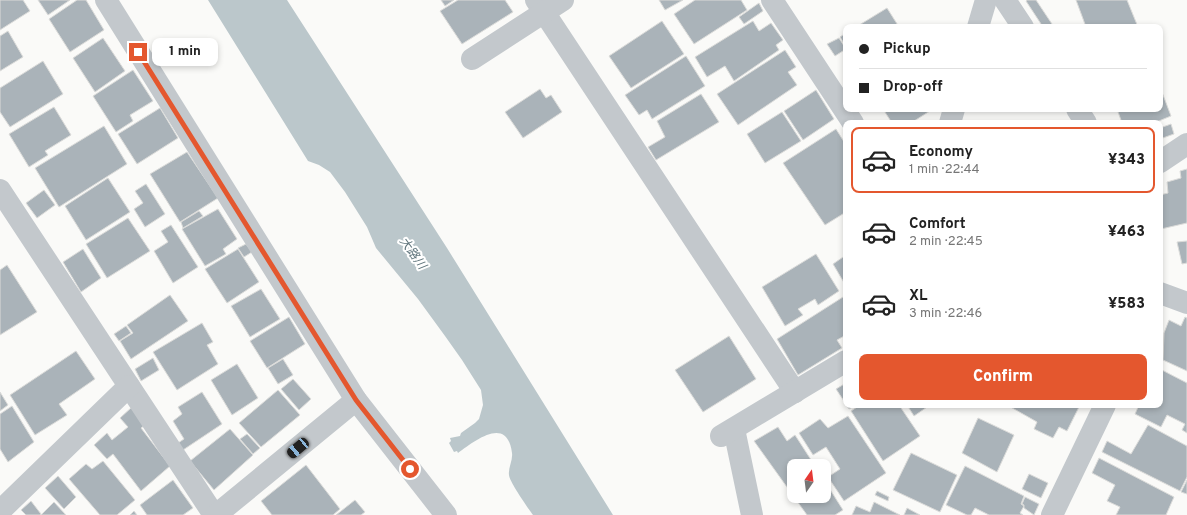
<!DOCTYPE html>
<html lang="en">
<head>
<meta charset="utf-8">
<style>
	:root { --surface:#fff; --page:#f6f6f6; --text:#222; --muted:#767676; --line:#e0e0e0; --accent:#e4572e }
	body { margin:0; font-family:Overpass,"Noto Sans JP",sans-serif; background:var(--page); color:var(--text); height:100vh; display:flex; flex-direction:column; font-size:15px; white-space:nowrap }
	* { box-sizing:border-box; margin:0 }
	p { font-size:13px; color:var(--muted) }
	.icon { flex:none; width:22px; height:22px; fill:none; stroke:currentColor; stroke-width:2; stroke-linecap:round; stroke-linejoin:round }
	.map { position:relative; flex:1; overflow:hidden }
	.panel { position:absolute; left:843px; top:120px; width:320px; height:288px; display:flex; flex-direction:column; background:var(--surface); border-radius:8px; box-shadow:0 2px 6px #0003 }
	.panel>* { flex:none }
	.guide { position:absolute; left:843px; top:24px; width:320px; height:88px; border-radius:8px; box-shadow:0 2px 6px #0003; display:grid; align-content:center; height:88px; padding:0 16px; background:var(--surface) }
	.needle { width:26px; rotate:14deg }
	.tools { position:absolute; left:787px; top:459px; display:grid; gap:8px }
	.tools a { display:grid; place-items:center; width:44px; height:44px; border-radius:8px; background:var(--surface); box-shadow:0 2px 6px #0003; font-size:20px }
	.end { position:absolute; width:18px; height:18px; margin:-9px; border:5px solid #e4572e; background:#fff; box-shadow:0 0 0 2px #fff }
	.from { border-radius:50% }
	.bubble { position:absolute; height:28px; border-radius:8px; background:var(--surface); box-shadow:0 2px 6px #0003; font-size:13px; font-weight:800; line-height:28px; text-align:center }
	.car { position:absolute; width:12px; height:24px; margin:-12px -6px; border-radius:5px; box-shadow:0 0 3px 1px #0007; background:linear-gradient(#222 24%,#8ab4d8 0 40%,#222 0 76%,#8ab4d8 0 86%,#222 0) }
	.guide b { display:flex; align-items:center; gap:14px; height:38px; font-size:15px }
	.guide b+b { border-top:1px solid var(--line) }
	.guide i { width:10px; height:10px; background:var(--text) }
	ul { padding:7px 0 0; list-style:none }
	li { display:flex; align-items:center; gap:12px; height:66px; margin:0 8px 6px; padding:0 8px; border:2px solid transparent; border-radius:8px }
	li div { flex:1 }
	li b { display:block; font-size:15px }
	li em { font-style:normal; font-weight:800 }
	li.selected { border-color:var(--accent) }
	li>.icon { width:36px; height:36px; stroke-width:1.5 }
	.button { display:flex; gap:8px; margin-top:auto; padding:8px 16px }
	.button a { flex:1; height:46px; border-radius:8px; background:var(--accent); color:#fff; font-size:16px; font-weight:800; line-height:46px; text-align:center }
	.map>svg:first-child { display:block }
</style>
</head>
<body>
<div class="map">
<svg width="1187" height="515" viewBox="0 0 1187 515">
	<rect width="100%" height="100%" fill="#fafaf8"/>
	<path fill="#bbc7cb" d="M208,0H287L447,248L613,515H533C528,508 509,481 509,475C508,468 513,460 512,453C507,415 475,441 458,453L457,451L454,452L449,443L451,441L450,438L460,436L461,433L475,423L479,419L483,405L481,390L462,360L445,336L418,299L376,248L367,227L345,192L330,172L319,165L308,161Z"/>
	<g fill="#aab3b9" stroke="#dcdcda">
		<polygon points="0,0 23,0 30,11 0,30"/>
		<polygon points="38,0 70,0 48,15"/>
		<polygon points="77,0 86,0 104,30 70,52 49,19"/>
		<polygon points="441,0 454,0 445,6"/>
		<polygon points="458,0 505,0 513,12 462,44 440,11"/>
		<polygon points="659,0 683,0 665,10"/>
		<polygon points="695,0 741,0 747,10 694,44 674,14"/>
		<polygon points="1027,0 1036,0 1054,27 1043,27 1026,1"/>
		<polygon points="1076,0 1127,0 1138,27 1086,27"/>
		<polygon points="759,3 763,11 744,24 739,17"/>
		<polygon points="887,8 899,27 856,27"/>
		<polygon points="662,21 684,54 631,88 609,56"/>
		<polygon points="753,21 759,31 771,23 783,40 776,45 779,50 734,81 725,66 707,77 695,57"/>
		<polygon points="8,31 23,57 0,71 0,36"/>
		<polygon points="846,33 846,47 840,37"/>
		<polygon points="103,38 125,71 95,92 73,58"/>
		<polygon points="839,38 846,49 835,56 827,44"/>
		<polygon points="785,50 796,67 788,72 797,85 738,125 717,94"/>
		<polygon points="686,56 705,86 652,119 647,110 639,115 625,95"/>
		<polygon points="43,61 63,94 10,127 0,112 0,88"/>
		<polygon points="133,70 153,101 130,115 133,121 116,132 93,96"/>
		<polygon points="1160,87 1171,116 1154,123 1122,123 1117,109 1160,109"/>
		<polygon points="540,89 546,98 551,95 562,112 523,138 505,112"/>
		<polygon points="816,90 834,119 803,140 784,111"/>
		<polygon points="701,94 719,122 656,160 648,147 665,137 657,121"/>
		<polygon points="54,107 71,135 45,151 48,155 29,167 9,134"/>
		<polygon points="160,108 178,138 137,164 118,134"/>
		<polygon points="883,109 933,109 911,123 892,123"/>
		<polygon points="782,112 801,141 765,163 747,134"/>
		<polygon points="1171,124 1174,134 1160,139 1160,128"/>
		<polygon points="104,126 127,164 59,207 35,168"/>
		<polygon points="836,129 846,145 846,212 825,225 783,163"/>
		<polygon points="187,152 218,198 180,222 150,174"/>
		<polygon points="1187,169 1187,223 1161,229 1160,195 1168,193 1167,182 1181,178 1180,171"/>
		<polygon points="108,178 130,212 86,240 65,206"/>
		<polygon points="146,184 165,214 145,227 134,209 143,203 135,191"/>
		<polygon points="44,190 55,205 37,218 26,203"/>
		<polygon points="218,209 237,239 223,249 226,254 205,266 182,229"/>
		<polygon points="199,211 203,216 183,228 181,222"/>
		<polygon points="128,218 150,251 107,278 86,244"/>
		<polygon points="171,225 198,267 173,283 154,251 168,242 161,231"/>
		<polygon points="1187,241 1187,263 1182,264 1177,242"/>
		<polygon points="246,244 252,252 244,257 238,248"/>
		<polygon points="83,249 101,278 81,292 63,262"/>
		<polygon points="238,249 259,282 227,303 205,269"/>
		<polygon points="816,254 839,291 818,305 815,299 798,309 803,315 785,326 762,287"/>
		<polygon points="846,255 846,286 833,264"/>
		<polygon points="7,265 37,312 0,335 0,270"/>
		<polygon points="261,289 280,319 250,337 231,306"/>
		<polygon points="170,295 188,321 131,359 120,341 133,333 127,325"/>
		<polygon points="843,297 846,302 846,325 844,326 846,330 846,335 837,340 842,348 798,375 777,339"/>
		<polygon points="289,317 305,344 267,368 250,341"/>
		<polygon points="1185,317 1187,318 1187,371 1163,360 1164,333 1169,320 1181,326"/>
		<polygon points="202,323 213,342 207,345 218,364 177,390 153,352"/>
		<polygon points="126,326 131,333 119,341 114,334"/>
		<polygon points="729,336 756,379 703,412 675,370"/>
		<polygon points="76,351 95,379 59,404 67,415 35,435 10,395"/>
		<polygon points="153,358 159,370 141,381 135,369"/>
		<polygon points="283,359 293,375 278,384 268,368"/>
		<polygon points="237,364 258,398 232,415 211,380"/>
		<polygon points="1160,369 1187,383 1187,433 1182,430 1185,424 1167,415 1161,427 1135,414 1139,405 1160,405"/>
		<polygon points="293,379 311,399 299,410 281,389"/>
		<polygon points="846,383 846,404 836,389"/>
		<polygon points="278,390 300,415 261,447 239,423"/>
		<polygon points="0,392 8,405 0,411"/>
		<polygon points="202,392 222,424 183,450 178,443 184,439 173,421 182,414 178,407"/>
		<polygon points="846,405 856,405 849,409"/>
		<polygon points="860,405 899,405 920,436 883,461 851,411"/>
		<polygon points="907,405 930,405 914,416"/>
		<polygon points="1007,405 1080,405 1067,431 1059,427 1053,438 1034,429 1037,422"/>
		<polygon points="12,406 34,442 8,462 0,449 0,414"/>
		<polygon points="132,407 145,425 141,428 170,466 141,491 113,454 107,459 94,445 107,433 112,440 128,427 120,418"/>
		<polygon points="848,416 886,473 844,501 828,477 840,469 826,447 813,455 799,433 820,419 828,428"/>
		<polygon points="978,418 1014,435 997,472 962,453"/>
		<polygon points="1148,425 1187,446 1187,477 1180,491 1102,452 1107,441 1131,454"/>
		<polygon points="778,427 787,441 795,435 815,466 794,466 794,496 824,496 824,480 843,510 835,515 807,515 754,441"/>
		<polygon points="230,429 253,455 214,490 190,461"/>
		<polygon points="247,434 260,448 253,454 240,439"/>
		<polygon points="911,453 957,475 940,512 893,490"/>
		<polygon points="1099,458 1174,497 1166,515 1116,515 1120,507 1107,501 1115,485 1092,473"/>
		<polygon points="103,461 135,500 117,515 100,515 69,479 86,464 92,469"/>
		<polygon points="306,465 340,509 333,515 272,515 261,501"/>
		<polygon points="965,466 1024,496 1021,504 1024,506 1020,513 1023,515 989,515 975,508 971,515 967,515 946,505"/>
		<polygon points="1029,474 1048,483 1041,498 1022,489"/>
		<polygon points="58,476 76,497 64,509 45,488"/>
		<polygon points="173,480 193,508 183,515 147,515 140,505"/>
		<polygon points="1187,480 1187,494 1181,492"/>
		<polygon points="877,491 889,497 888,501 875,495"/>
		<polygon points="1025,497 1039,504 1034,515 1024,508 1024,505 1022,504"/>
		<polygon points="355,500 365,512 361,515 336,515"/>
		<polygon points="31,501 41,514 40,515 26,515 21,510"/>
		<polygon points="54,502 66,515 41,515"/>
		<polygon points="874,502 900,515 852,515 856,506 870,512"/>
		<polygon points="907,508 920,515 904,515"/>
		<polygon points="134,511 137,515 130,515"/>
	</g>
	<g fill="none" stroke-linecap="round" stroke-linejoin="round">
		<g stroke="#c3c8cc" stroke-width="22">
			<polyline points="106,0 356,400 446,515"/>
			<polyline points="536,0 795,392"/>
			<polyline points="772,0 853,123"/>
			<polyline points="1005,0 1023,27"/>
			<polyline points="978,27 986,0"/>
			<polyline points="472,59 563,0"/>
			<polyline points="1077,109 1086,123"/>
			<polyline points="950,123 954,109"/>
			<polyline points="1160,162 1187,144"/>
			<polyline points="0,190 214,515"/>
			<polyline points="1160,293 1187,303"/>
			<polyline points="734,429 752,515"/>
			<polyline points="721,436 846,361"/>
			<polyline points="0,511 129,386"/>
			<polyline points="216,515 356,400"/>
			<polyline points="1052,515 1105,405"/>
		</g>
	</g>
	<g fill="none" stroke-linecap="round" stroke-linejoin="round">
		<polyline stroke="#e4572e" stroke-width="5" points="138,52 356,400 410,469"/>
	</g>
	<g text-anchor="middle" stroke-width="4" stroke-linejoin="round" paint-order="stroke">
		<g font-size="12" font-style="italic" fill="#60757c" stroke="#fff">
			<text transform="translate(413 253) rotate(54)" y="4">大路川</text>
		</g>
	</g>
</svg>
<div class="tools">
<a><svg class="needle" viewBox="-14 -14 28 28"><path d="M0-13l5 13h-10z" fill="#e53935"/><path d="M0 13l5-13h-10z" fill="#767676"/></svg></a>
</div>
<i class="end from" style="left:410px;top:469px"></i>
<i class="end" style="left:138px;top:52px"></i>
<div class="bubble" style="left:152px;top:38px;width:66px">1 min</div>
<i class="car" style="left:298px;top:448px;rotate:230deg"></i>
<div class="guide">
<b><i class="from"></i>Pickup</b>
<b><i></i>Drop-off</b>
</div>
<section class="panel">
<ul>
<li class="selected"><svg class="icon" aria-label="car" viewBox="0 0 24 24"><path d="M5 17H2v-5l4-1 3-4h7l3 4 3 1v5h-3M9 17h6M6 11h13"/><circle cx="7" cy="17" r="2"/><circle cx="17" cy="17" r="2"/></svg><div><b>Economy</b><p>1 min · 22:44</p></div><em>¥343</em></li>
<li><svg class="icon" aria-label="car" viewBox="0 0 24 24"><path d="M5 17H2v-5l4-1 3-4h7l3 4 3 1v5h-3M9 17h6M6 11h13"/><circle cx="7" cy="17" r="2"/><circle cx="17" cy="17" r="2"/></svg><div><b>Comfort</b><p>2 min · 22:45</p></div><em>¥463</em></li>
<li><svg class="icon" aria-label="car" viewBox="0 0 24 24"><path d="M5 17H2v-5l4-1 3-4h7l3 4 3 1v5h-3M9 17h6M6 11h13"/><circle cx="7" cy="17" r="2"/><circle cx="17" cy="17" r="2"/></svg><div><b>XL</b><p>3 min · 22:46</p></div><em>¥583</em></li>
</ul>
<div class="button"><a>Confirm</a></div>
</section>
</div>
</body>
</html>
